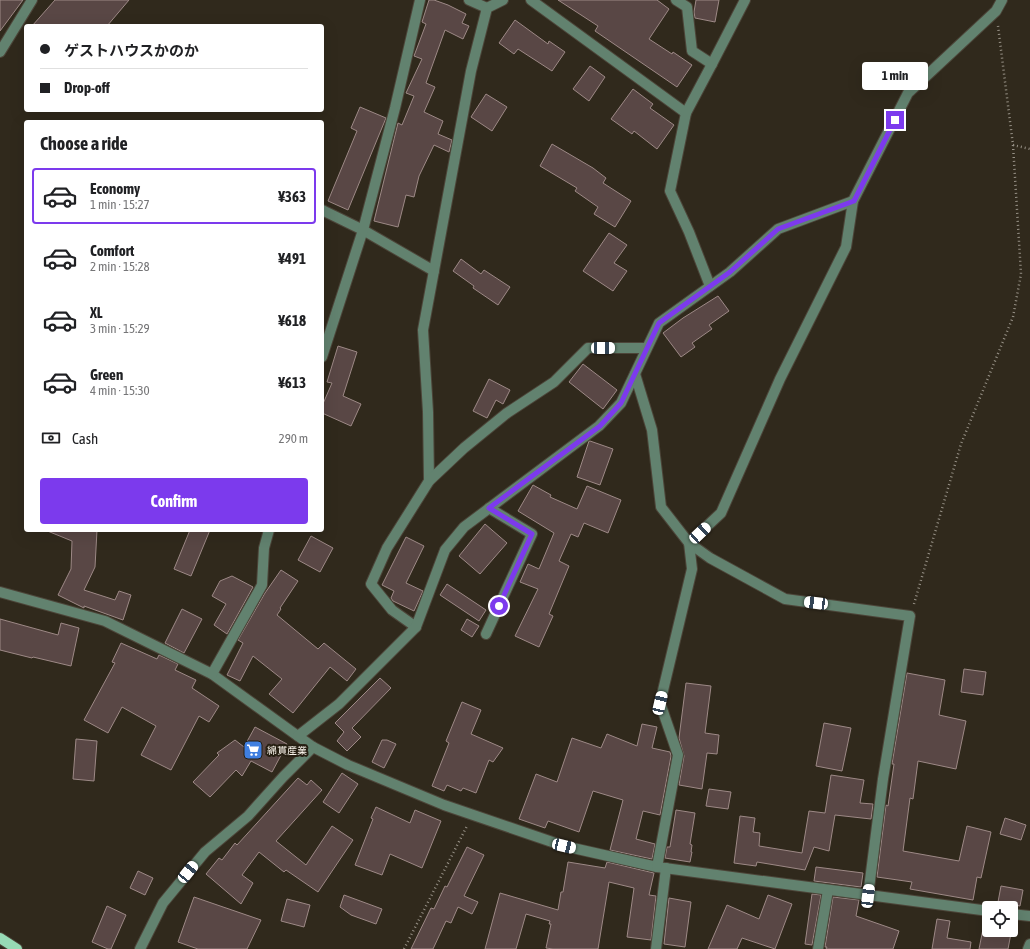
<!DOCTYPE html>
<html lang="en">
<head>
<meta charset="utf-8">
<style>
	:root { --surface:#fff; --page:#f6f6f6; --text:#202124; --muted:#757577; --line:#e0e0e0; --accent:#7c3aed }
	body { margin:0; font-family:"Asap Condensed","Noto Sans JP",sans-serif; background:var(--page); color:var(--text); height:100vh; display:flex; flex-direction:column; font-size:15px; white-space:nowrap }
	* { box-sizing:border-box; margin:0 }
	p { font-size:13px; color:var(--muted) }
	.icon { flex:none; width:22px; height:22px; fill:none; stroke:currentColor; stroke-width:2; stroke-linecap:round; stroke-linejoin:round }
	.map { position:relative; flex:1; overflow:hidden }
	.side { position:absolute; left:24px; top:120px; width:300px; height:412px; display:flex; flex-direction:column; background:var(--surface); border-radius:4px; box-shadow:0 4px 16px #0002 }
	.side>* { flex:none }
	.top-card { position:absolute; left:24px; top:24px; width:300px; height:88px; border-radius:4px; box-shadow:0 4px 16px #0002; display:grid; align-content:center; height:88px; padding:0 16px; background:var(--surface) }
	.buttons { position:absolute; left:982px; top:901px; display:grid; gap:8px }
	.buttons a { display:grid; place-items:center; width:36px; height:36px; border-radius:4px; background:var(--surface); box-shadow:0 4px 16px #0002; font-size:20px }
	.end { position:absolute; width:18px; height:18px; margin:-9px; border:5px solid #7c3aed; background:#fff; box-shadow:0 0 0 2px #fff }
	.from { border-radius:50% }
	.bubble { position:absolute; height:28px; border-radius:4px; background:var(--surface); box-shadow:0 4px 16px #0002; font-size:13px; font-weight:700; line-height:28px; text-align:center }
	.car { position:absolute; width:12px; height:24px; margin:-12px -6px; border-radius:5px; box-shadow:0 0 3px 1px #0007; background:linear-gradient(#fff 24%,#345 0 40%,#fff 0 76%,#345 0 86%,#fff 0) }
	.top-card b { display:flex; align-items:center; gap:14px; height:38px; font-size:15px }
	.top-card b+b { border-top:1px solid var(--line) }
	.top-card i { width:10px; height:10px; background:var(--text) }
	ul { padding:0; list-style:none }
	li { display:flex; align-items:center; gap:12px; height:56px; margin:0 8px 6px; padding:0 8px; border:2px solid transparent; border-radius:4px }
	li div { flex:1 }
	li b { display:block; font-size:15px }
	li em { font-style:normal; font-weight:700 }
	li.active { border-color:var(--accent) }
	li>.icon { width:36px; height:36px; stroke-width:1.5 }
	h2 { padding:0 16px; font-size:18px; line-height:48px }
	.pay { display:flex; align-items:center; gap:10px; height:44px; padding:0 16px; font-size:15px }
	.pay p { margin-inline-start:auto }
	.button { display:flex; gap:8px; margin-top:auto; padding:8px 16px }
	.button a { flex:1; height:46px; border-radius:4px; background:var(--accent); color:#fff; font-size:16px; font-weight:700; line-height:46px; text-align:center }
	.map>svg:first-child { display:block }
</style>
</head>
<body>
<div class="map">
<svg width="1030" height="949" viewBox="0 0 1030 949">
	<rect width="100%" height="100%" fill="#30291c"/>
	<g fill="#594745" stroke="#9d8986">
		<polygon points="0,0 23,0 0,31"/>
		<polygon points="55,0 129,0 107,26 32,26"/>
		<polygon points="429,0 434,0 448,5 466,14 462,23 469,26 463,39 445,30 426,83 435,87 424,112 443,121 438,134 452,140 449,152 434,145 419,176 414,197 406,195 398,227 374,221 398,123 402,125 414,96 406,93 422,59 414,56 426,24 422,22"/>
		<polygon points="558,0 657,0 669,9 649,39 672,54 673,52 692,65 677,87 595,31 598,26"/>
		<polygon points="696,0 719,0 715,22 695,18 694,12"/>
		<polygon points="515,20 548,44 549,41 565,52 552,71 518,49 514,54 499,43"/>
		<polygon points="590,66 605,77 589,101 573,89"/>
		<polygon points="633,89 653,104 650,108 674,125 657,149 634,131 632,134 611,119"/>
		<polygon points="486,94 507,107 492,131 471,117"/>
		<polygon points="360,107 386,118 348,210 328,201 357,131 351,128"/>
		<polygon points="552,144 593,168 606,178 603,183 631,201 615,227 594,214 598,207 575,191 577,188 540,166"/>
		<polygon points="609,233 627,245 614,263 627,271 613,291 583,271"/>
		<polygon points="461,259 481,274 484,270 510,287 498,305 473,288 474,286 453,271"/>
		<polygon points="718,296 729,311 709,325 712,329 692,343 695,347 681,357 663,333 683,318"/>
		<polygon points="338,346 357,352 343,396 361,404 351,426 322,413 322,406 332,383 327,382"/>
		<polygon points="583,364 617,390 603,409 569,382"/>
		<polygon points="489,379 510,390 503,404 496,400 487,418 473,411"/>
		<polygon points="589,441 590,441 613,449 600,485 577,477"/>
		<polygon points="533,485 551,495 550,497 577,509 587,486 621,500 608,533 584,523 578,537 571,534 559,561 569,566 549,614 553,616 539,647 515,636 538,589 520,582 528,564 539,569 554,533 518,511"/>
		<polygon points="485,524 507,543 480,574 459,556"/>
		<polygon points="45,530 97,530 95,567 84,590 115,600 119,591 131,595 123,620 84,606 84,608 58,595 71,569 72,541"/>
		<polygon points="190,530 210,530 191,576 174,569"/>
		<polygon points="311,536 333,548 320,572 298,560"/>
		<polygon points="406,537 424,546 406,583 423,591 414,611 393,601 391,598 394,591 382,585"/>
		<polygon points="281,570 298,581 280,608 281,609 277,615 318,649 324,643 356,669 347,681 330,667 293,713 269,694 282,679 253,656 240,681 227,675 243,643 238,640 265,593"/>
		<polygon points="232,576 253,587 227,634 214,625 226,604 212,596 220,581"/>
		<polygon points="447,584 486,610 479,621 440,595"/>
		<polygon points="182,609 202,619 184,653 165,643"/>
		<polygon points="0,619 58,635 61,623 79,628 71,666 33,657 32,658 0,650"/>
		<polygon points="467,619 479,626 472,637 461,630"/>
		<polygon points="121,643 157,659 159,655 178,664 175,670 196,680 192,688 219,706 209,722 199,716 171,770 141,755 156,726 122,707 108,733 84,720 115,663 112,662"/>
		<polygon points="964,669 986,672 983,695 961,692"/>
		<polygon points="907,673 945,680 939,715 966,721 956,769 918,761 913,799 910,798 903,851 959,861 967,826 991,832 981,878 977,877 973,900 910,889 912,882 877,877 886,805 888,806 894,764 892,764"/>
		<polygon points="380,678 391,688 352,728 361,737 347,751 337,741 344,732 335,723"/>
		<polygon points="686,683 711,686 705,733 719,735 717,754 707,753 702,789 679,785 684,756 679,738"/>
		<polygon points="462,702 481,710 471,734 503,748 493,762 489,760 476,793 463,788 461,791 447,785 444,791 432,786 449,743 446,741"/>
		<polygon points="824,723 851,728 842,771 816,766"/>
		<polygon points="642,724 657,727 652,748 670,752 671,756 660,815 643,811 636,839 655,844 652,859 610,850 623,800 593,791 579,832 548,821 545,828 519,819 536,774 557,782 572,738 601,748 607,734 637,746"/>
		<polygon points="255,727 287,744 272,772 251,761 242,776 236,770 210,797 193,782 219,755 217,753 235,740 244,747"/>
		<polygon points="76,739 97,741 94,781 73,779"/>
		<polygon points="382,740 387,740 396,744 384,768 372,762"/>
		<polygon points="342,773 358,784 339,813 323,802"/>
		<polygon points="831,775 864,780 860,803 873,804 871,819 835,815 829,851 814,847 805,870 757,862 756,866 734,863 740,816 755,818 753,832 760,833 759,846 802,853 809,811 825,813"/>
		<polygon points="298,778 307,785 311,780 322,790 276,841 306,865 332,826 353,840 318,892 286,870 284,872 259,852 242,875 253,883 241,904 206,874 219,858 222,860 235,843 237,845"/>
		<polygon points="709,789 731,792 728,809 706,806"/>
		<polygon points="376,807 410,823 415,810 441,821 422,868 390,854 382,875 355,865 373,819 371,818"/>
		<polygon points="676,810 695,813 690,844 692,845 691,852 692,852 690,862 665,858 667,847 670,847"/>
		<polygon points="1005,818 1026,825 1021,840 1000,834"/>
		<polygon points="467,847 484,855 464,896 478,902 472,914 458,907 451,923 446,921 433,949 411,949 431,908 434,909 445,886 447,887"/>
		<polygon points="568,862 605,868 607,862 654,873 649,895 656,896 651,940 627,937 634,888 609,882 598,949 553,949 546,948 551,924 549,924 550,921 526,914 516,949 485,949 500,893 558,910 561,892 563,892"/>
		<polygon points="816,867 863,873 861,887 814,881"/>
		<polygon points="138,871 153,878 145,895 130,888"/>
		<polygon points="1001,886 1023,890 1020,906 998,902"/>
		<polygon points="812,894 821,895 812,945 805,944"/>
		<polygon points="344,895 382,909 376,924 351,915 340,907"/>
		<polygon points="768,895 792,904 775,949 742,938 737,949 708,949 727,905 759,919"/>
		<polygon points="194,897 261,920 247,949 198,949 178,942"/>
		<polygon points="833,897 859,900 856,916 899,931 893,949 826,949 827,947 825,947"/>
		<polygon points="669,898 691,902 685,947 664,944"/>
		<polygon points="287,899 310,905 304,927 281,921"/>
		<polygon points="107,906 126,915 111,949 108,949 92,942"/>
		<polygon points="937,919 950,921 947,938 971,942 970,949 932,949"/>
		<polygon points="984,924 989,925 989,930 1011,930 1012,928 1008,949 979,949"/>
	</g>
	<g fill="none" stroke-linecap="round" stroke-linejoin="round">
		<g stroke="#4c4539" stroke-width="12">
			<g id="minor">
				<polyline points="469,0 487,8"/>
				<polyline points="531,0 686,113"/>
				<polyline points="676,0 687,7 692,51 712,64"/>
				<polyline points="0,52 32,0"/>
				<polyline points="322,210 363,230 434,271"/>
				<polyline points="710,286 689,232 670,191 686,113 712,64 745,0"/>
				<polyline points="322,357 363,230 395,108 420,0"/>
				<polyline points="635,374 652,430 661,507 689,543 710,558 785,599 910,616 883,779 868,896"/>
				<polyline points="429,481 428,412 423,330 471,71 487,8 503,0"/>
				<polyline points="0,592 105,621 212,674 313,747 348,765 444,805 564,846 657,867 989,911"/>
				<polyline points="416,627 392,610 371,584 387,548 429,481 464,448 507,413 554,382 588,348 646,348"/>
				<polyline points="486,634 532,534 489,508"/>
				<polyline points="212,674 262,585 264,548 269,530"/>
				<polyline points="298,736 339,704 416,627 445,550 464,527 599,426 621,403 659,323 730,272 778,229 853,201"/>
				<polyline points="657,867 678,755 660,703 692,569 689,543 721,513 780,379 846,247 853,201 908,93 996,11 1002,0"/>
				<polyline points="1011,914 1030,916"/>
				<polyline points="140,949 163,903 205,852 248,816 283,777 313,747"/>
				<polyline points="656,949 666,868"/>
				<polyline points="818,949 828,890"/>
				<polyline points="1028,949 1030,944"/>
			</g>
		</g>
		<g stroke="#4c4539" stroke-width="12">
			<polyline id="major" points="0,938 17,949"/>
		</g>
		<g stroke="#979186" stroke-width="2.5" stroke-dasharray="1 3" stroke-linecap="butt">
			<polyline points="1013,145 1030,149"/>
			<polyline points="914,604 961,444 1013,317 1021,274 1013,145 998,26"/>
			<polyline points="404,949 467,826"/>
		</g>
		<use href="#minor" stroke="#62826f" stroke-width="10"/>
		<use href="#major" stroke="#97dab5" stroke-width="10"/>
	</g>
	<g fill="none" stroke-linecap="round" stroke-linejoin="round">
		<polyline stroke="#7c3aed" stroke-width="5" points="499,606 532,534 489,508 600,426 621,403 659,323 730,272 778,229 854,201 895,120"/>
	</g>
	<defs>
		<g id="supermarket-square" transform="scale(1)"><rect x="-9" y="-9" width="18" height="18" rx="4" fill="#3f7fe0" stroke="#261f12"/><path d="M-6-5.5h2.5l.6 2H6L4.5 2H-2.5L-4.4-4H-6ZM-1.5 3.2a1.3 1.3 0 1 0 .1 0ZM3 3.2a1.3 1.3 0 1 0 .1 0Z" fill="#fff"/></g>
	</defs>
	<g fill-rule="evenodd">
		<use href="#supermarket-square" x="253" y="750"/>
	</g>
	<g text-anchor="middle" stroke-width="4" stroke-linejoin="round" paint-order="stroke">
		<g font-size="10" fill="#f9f4eb" stroke="#261f12" text-anchor="start">
			<text x="267" y="754">綿貫産業</text>
		</g>
	</g>
</svg>
<div class="buttons">
<a><svg class="icon" aria-label="locate" viewBox="0 0 24 24"><circle cx="12" cy="12" r="6"/><path d="M12 2v4M12 18v4M2 12h4M18 12h4"/></svg></a>
</div>
<i class="end from" style="left:499px;top:606px"></i>
<i class="end" style="left:895px;top:120px"></i>
<div class="bubble" style="left:862px;top:62px;width:66px">1 min</div>
<i class="car" style="left:603px;top:348px;rotate:90deg"></i>
<i class="car" style="left:700px;top:533px;rotate:47deg"></i>
<i class="car" style="left:816px;top:603px;rotate:277deg"></i>
<i class="car" style="left:660px;top:703px;rotate:13deg"></i>
<i class="car" style="left:564px;top:846px;rotate:103deg"></i>
<i class="car" style="left:188px;top:872px;rotate:39deg"></i>
<i class="car" style="left:868px;top:896px;rotate:7deg"></i>
<div class="top-card">
<b><i class="from"></i>ゲストハウスかのか</b>
<b><i></i>Drop-off</b>
</div>
<section class="side">
<h2>Choose a ride</h2>
<ul>
<li class="active"><svg class="icon" aria-label="car" viewBox="0 0 24 24"><path d="M5 17H2v-5l4-1 3-4h7l3 4 3 1v5h-3M9 17h6M6 11h13"/><circle cx="7" cy="17" r="2"/><circle cx="17" cy="17" r="2"/></svg><div><b>Economy</b><p>1 min · 15:27</p></div><em>¥363</em></li>
<li><svg class="icon" aria-label="car" viewBox="0 0 24 24"><path d="M5 17H2v-5l4-1 3-4h7l3 4 3 1v5h-3M9 17h6M6 11h13"/><circle cx="7" cy="17" r="2"/><circle cx="17" cy="17" r="2"/></svg><div><b>Comfort</b><p>2 min · 15:28</p></div><em>¥491</em></li>
<li><svg class="icon" aria-label="car" viewBox="0 0 24 24"><path d="M5 17H2v-5l4-1 3-4h7l3 4 3 1v5h-3M9 17h6M6 11h13"/><circle cx="7" cy="17" r="2"/><circle cx="17" cy="17" r="2"/></svg><div><b>XL</b><p>3 min · 15:29</p></div><em>¥618</em></li>
<li><svg class="icon" aria-label="car" viewBox="0 0 24 24"><path d="M5 17H2v-5l4-1 3-4h7l3 4 3 1v5h-3M9 17h6M6 11h13"/><circle cx="7" cy="17" r="2"/><circle cx="17" cy="17" r="2"/></svg><div><b>Green</b><p>4 min · 15:30</p></div><em>¥613</em></li>
</ul>
<div class="pay"><svg class="icon" aria-label="cash" viewBox="0 0 24 24"><path d="M3 7h18v10H3z"/><circle cx="12" cy="12" r="2"/></svg>Cash<p>290 m</p></div>
<div class="button"><a>Confirm</a></div>
</section>
</div>
</body>
</html>
